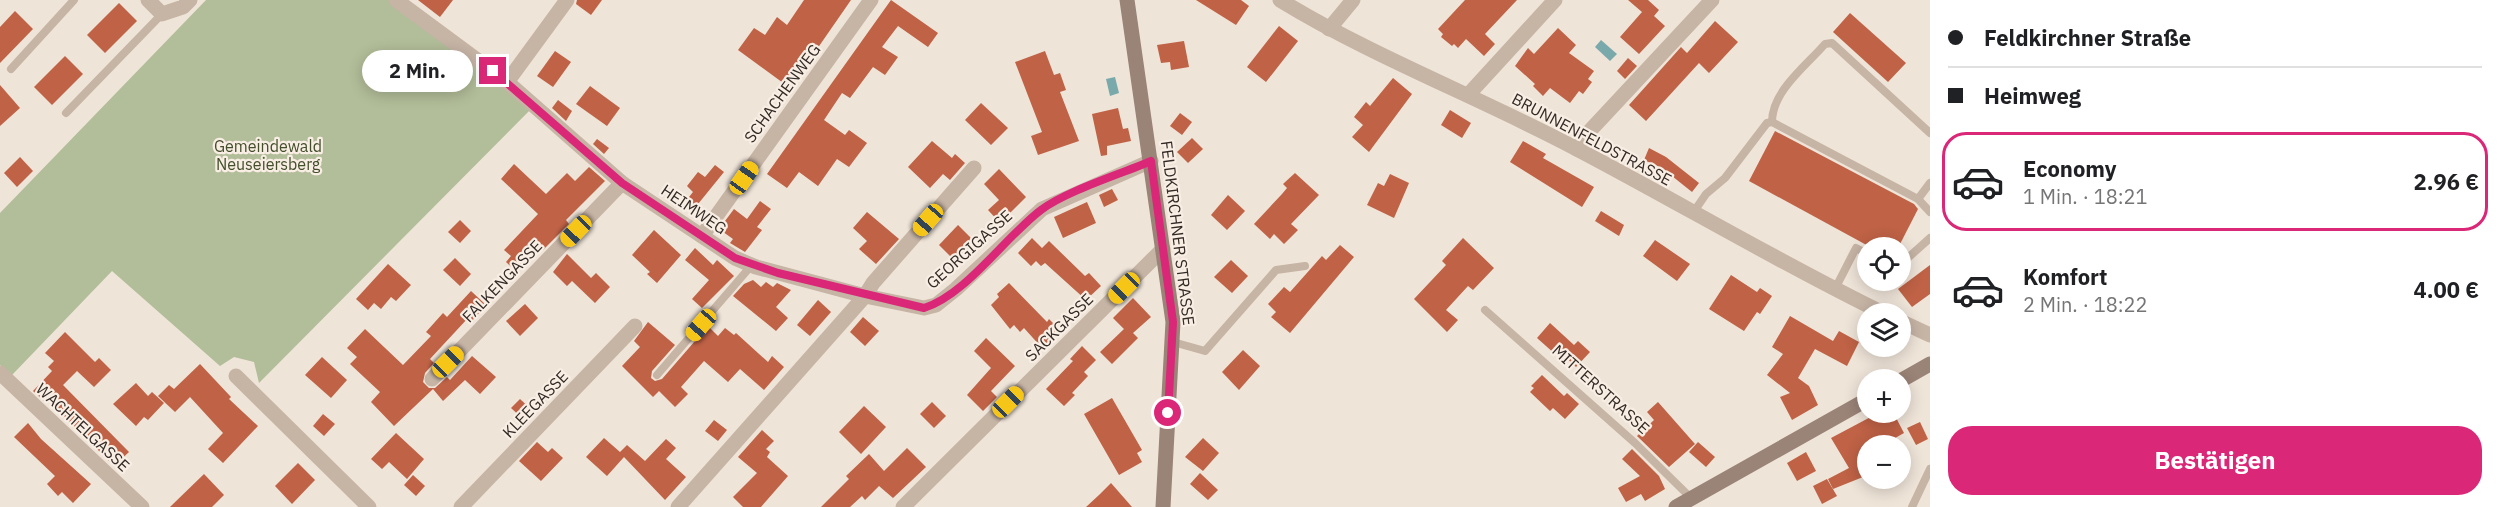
<!DOCTYPE html>
<html lang="de">
<head>
<meta charset="utf-8">
<style>
	:root { --surface:#fff; --page:#f2f2f2; --text:#202124; --muted:#757577; --line:#e0e0e0; --accent:#db2777 }
	body { margin:0; font-family:"IBM Plex Sans",sans-serif; background:var(--page); color:var(--text); height:100vh; display:flex; flex-direction:column; font-size:22px; white-space:nowrap }
	* { box-sizing:border-box; margin:0 }
	p { font-size:20px; color:var(--muted) }
	.icon { flex:none; width:33px; height:33px; fill:none; stroke:currentColor; stroke-width:2; stroke-linecap:round; stroke-linejoin:round }
	.map { position:relative; flex:1; overflow:hidden }
	.panel { display:flex; flex-direction:column; background:var(--surface); width:570px }
	.panel>* { flex:none }
	.guide { display:grid; align-content:center; height:132px; padding:0 18px; background:var(--surface) }
	.controls { position:absolute; left:1857px; top:237px; display:grid; gap:12px }
	.controls a { display:grid; place-items:center; width:54px; height:54px; border-radius:50%; background:var(--surface); box-shadow:0 3px 15px #0003; font-size:30px }
	.end { position:absolute; width:27px; height:27px; margin:-14px; border:8px solid #db2777; background:#fff; box-shadow:0 0 0 3px #fff }
	.from { border-radius:50% }
	.bubble { position:absolute; height:42px; border-radius:21px; background:var(--surface); box-shadow:0 3px 15px #0003; font-size:20px; font-weight:700; line-height:42px; text-align:center }
	.car { position:absolute; width:18px; height:36px; margin:-18px -9px; border-radius:8px; box-shadow:0 0 4px 2px #0007; background:linear-gradient(#f5c518 24%,#345 0 40%,#f5c518 0 76%,#345 0 86%,#f5c518 0) }
	.guide b { display:flex; align-items:center; gap:21px; height:57px; font-size:22px }
	.guide b+b { border-top:2px solid var(--line) }
	.guide i { width:15px; height:15px; background:var(--text) }
	ul { padding:0; list-style:none }
	li { display:flex; align-items:center; gap:18px; height:99px; margin:0 12px 9px; padding:0 6px; border:3px solid transparent; border-radius:24px }
	li div { flex:1 }
	li b { display:block; font-size:22px }
	li em { font-style:normal; font-weight:700 }
	li.on { border-color:var(--accent) }
	li>.icon { width:54px; height:54px; stroke-width:1.5 }
	.action { display:flex; gap:12px; margin-top:auto; padding:12px 18px }
	.action a { flex:1; height:69px; border-radius:24px; background:var(--accent); color:#fff; font-size:24px; font-weight:700; line-height:69px; text-align:center }
	main { display:flex; flex:1; min-height:0 }
	.map>svg:first-child { display:block }
</style>
</head>
<body>
<main>
<div class="map">
<svg width="1930" height="507" viewBox="0 0 1930 507">
	<rect width="100%" height="100%" fill="#efe4d8"/>
	<polygon fill="#b2bd99" points="206,0 391,0 534,106 259,383 254,362 234,357 220,366 112,271 12,375 0,365 0,213"/>
	<g fill="#79a9ab">
		<polygon points="1601,40 1617,54 1610,61 1595,47"/>
		<polygon points="1115,77 1119,93 1110,96 1106,79"/>
	</g>
	<g fill="#bf6246">
		<polygon points="418,0 453,0 440,17"/>
		<polygon points="577,0 602,0 591,15 576,4"/>
		<polygon points="804,0 851,0 790,88 738,50 754,28 765,35 777,17 787,25"/>
		<polygon points="891,0 938,33 928,47 898,26 882,47 898,57 885,75 873,67 850,98 842,93 824,120 845,135 849,130 867,143 849,167 837,159 818,186 799,172 787,188 767,174"/>
		<polygon points="1196,0 1241,0 1249,6 1236,25"/>
		<polygon points="1465,0 1517,0 1485,34 1495,44 1484,56 1466,39 1458,48 1454,44 1452,46 1441,37 1443,34 1438,29"/>
		<polygon points="1628,0 1648,0 1659,10 1654,16 1665,26 1639,54 1620,37 1642,12"/>
		<polygon points="119,3 137,21 105,53 87,35"/>
		<polygon points="15,11 33,29 0,63 0,27"/>
		<polygon points="1850,13 1906,63 1888,82 1833,32"/>
		<polygon points="1715,21 1738,42 1709,73 1699,63 1646,121 1629,105 1681,47 1687,53"/>
		<polygon points="1279,26 1298,41 1266,82 1247,67"/>
		<polygon points="1558,28 1576,45 1569,53 1594,71 1588,79 1592,82 1583,94 1579,91 1570,103 1550,88 1543,96 1533,86 1535,84 1515,66 1528,48 1534,54"/>
		<polygon points="1184,41 1189,67 1171,70 1170,62 1161,63 1157,45"/>
		<polygon points="555,51 571,62 553,87 537,76"/>
		<polygon points="1045,51 1054,75 1060,73 1066,90 1060,92 1079,141 1038,155 1031,136 1042,132 1015,62"/>
		<polygon points="65,56 83,74 52,105 34,87"/>
		<polygon points="1628,58 1637,66 1625,79 1617,71"/>
		<polygon points="1393,78 1412,94 1369,152 1352,137 1363,125 1354,117 1366,102 1370,106"/>
		<polygon points="0,85 20,108 0,126"/>
		<polygon points="590,86 620,108 607,126 576,104"/>
		<polygon points="558,100 572,111 566,121 552,108"/>
		<polygon points="981,103 1008,128 991,145 965,120"/>
		<polygon points="1118,108 1123,129 1128,128 1131,141 1107,146 1107,155 1101,156 1092,114"/>
		<polygon points="1450,110 1471,123 1462,138 1441,125"/>
		<polygon points="1180,113 1192,122 1182,135 1170,126"/>
		<polygon points="1775,131 1914,204 1918,209 1898,248 1872,248 1749,181"/>
		<polygon points="1192,138 1203,149 1188,163 1177,152"/>
		<polygon points="597,139 609,148 604,154 593,144"/>
		<polygon points="932,141 952,158 955,154 965,163 950,180 943,174 930,188 908,167"/>
		<polygon points="1523,141 1546,154 1543,158 1594,187 1582,207 1510,162"/>
		<polygon points="1649,148 1666,157 1699,183 1692,192 1662,168 1644,160"/>
		<polygon points="20,157 33,171 17,187 4,173"/>
		<polygon points="514,164 546,194 567,173 575,181 589,167 605,181 566,220 569,224 543,250 540,247 517,272 506,262 511,256 504,250 538,214 501,179"/>
		<polygon points="715,165 724,172 694,209 685,202 693,192 687,186 698,172 705,177"/>
		<polygon points="999,169 1026,197 1000,223 988,210 999,200 984,184"/>
		<polygon points="1295,173 1319,195 1291,224 1298,230 1284,244 1274,234 1270,239 1254,224 1282,194 1287,188 1283,184"/>
		<polygon points="1390,174 1409,183 1394,218 1367,205 1378,183 1384,186"/>
		<polygon points="1112,189 1118,200 1104,207 1099,195"/>
		<polygon points="1228,195 1245,211 1227,230 1211,215"/>
		<polygon points="760,201 771,209 757,227 762,230 745,252 730,243 733,239 719,229 734,209 747,219"/>
		<polygon points="1087,202 1096,223 1063,238 1054,217"/>
		<polygon points="1601,211 1624,225 1619,236 1595,221"/>
		<polygon points="867,212 899,239 876,264 859,249 867,241 853,228"/>
		<polygon points="460,220 471,231 460,243 448,232"/>
		<polygon points="958,225 978,245 959,265 939,245"/>
		<polygon points="654,230 681,255 657,283 647,274 650,272 632,255"/>
		<polygon points="1032,238 1042,248 1049,241 1085,276 1089,273 1101,286 1086,300 1045,263 1041,266 1036,261 1031,266 1018,253"/>
		<polygon points="1463,238 1494,268 1473,290 1468,286 1446,310 1458,320 1447,332 1414,299 1446,265 1442,261"/>
		<polygon points="1655,240 1690,264 1677,281 1643,256"/>
		<polygon points="1340,245 1354,257 1290,333 1271,317 1276,312 1268,304 1284,287 1290,292 1322,256 1326,260"/>
		<polygon points="695,248 713,265 717,260 734,276 702,308 692,299 709,280 685,260"/>
		<polygon points="567,254 591,278 596,273 610,287 595,303 572,281 567,286 553,272"/>
		<polygon points="455,258 471,274 460,286 443,270"/>
		<polygon points="1231,260 1248,276 1232,293 1214,277"/>
		<polygon points="388,264 411,285 396,301 391,297 381,309 374,303 368,310 356,299"/>
		<polygon points="1930,265 1930,294 1912,307 1898,289"/>
		<polygon points="1731,275 1757,292 1760,288 1772,296 1760,314 1757,312 1744,331 1709,309"/>
		<polygon points="753,280 761,287 766,282 773,287 777,283 791,290 776,307 788,318 776,331 733,296 744,284"/>
		<polygon points="1009,283 1047,322 1049,319 1060,330 1042,348 1024,328 1020,332 1014,325 1010,329 991,305 999,297 997,294"/>
		<polygon points="471,291 486,305 471,322 468,318 430,359 434,363 425,373 423,382 429,388 435,388 447,377 450,380 472,356 496,377 480,394 465,380 443,401 433,389 394,426 371,402 380,392 350,364 357,357 347,348 365,329 403,365 431,336 426,332 443,313 447,317"/>
		<polygon points="1133,298 1151,317 1133,333 1138,338 1112,364 1100,352 1124,329 1113,318"/>
		<polygon points="818,300 831,312 810,336 797,325"/>
		<polygon points="525,304 538,318 520,336 506,321"/>
		<polygon points="1790,316 1833,341 1839,331 1859,342 1847,366 1815,349 1798,378 1809,386 1818,405 1792,420 1780,397 1790,393 1767,375 1783,354 1772,347"/>
		<polygon points="863,317 879,331 865,346 850,332"/>
		<polygon points="648,322 675,345 652,371 651,378 655,381 662,379 708,326 718,336 725,328 734,335 736,333 768,362 772,356 784,367 764,390 740,369 728,382 704,361 681,387 688,394 675,407 659,391 653,397 622,366 640,347 634,341"/>
		<polygon points="1550,323 1574,345 1578,341 1590,352 1576,367 1560,352 1558,351 1555,354 1537,338"/>
		<polygon points="65,332 95,362 99,358 111,370 94,387 77,371 63,385 129,452 114,466 48,400 46,403 33,391 52,371 48,367 54,361 45,353"/>
		<polygon points="986,338 1015,366 991,391 997,397 983,411 967,395 991,368 974,351"/>
		<polygon points="1082,346 1096,360 1084,372 1088,376 1072,393 1075,395 1064,406 1046,389 1073,361 1070,359"/>
		<polygon points="1243,350 1260,366 1239,390 1222,372"/>
		<polygon points="322,357 347,380 331,398 305,375"/>
		<polygon points="200,364 231,397 229,399 258,426 223,463 208,449 223,433 190,397 175,412 158,396 169,385 174,389"/>
		<polygon points="1542,375 1564,396 1567,393 1579,404 1565,419 1553,408 1550,411 1530,392 1534,388 1531,386"/>
		<polygon points="136,383 148,396 152,392 164,403 148,420 144,417 136,426 113,404"/>
		<polygon points="1112,398 1142,450 1137,453 1142,462 1119,475 1084,414"/>
		<polygon points="520,399 533,411 524,420 511,408"/>
		<polygon points="932,402 946,416 934,428 920,414"/>
		<polygon points="1658,402 1695,444 1669,467 1637,436 1654,420 1647,412"/>
		<polygon points="864,406 886,427 861,454 839,432"/>
		<polygon points="1880,412 1893,412 1904,433 1881,446 1868,446 1868,475 1833,489 1828,479 1849,468 1831,438"/>
		<polygon points="323,414 335,424 324,436 313,426"/>
		<polygon points="714,420 727,430 718,441 705,431"/>
		<polygon points="1920,422 1928,439 1916,445 1907,428"/>
		<polygon points="28,423 41,439 91,484 73,503 62,492 58,496 47,484 55,476 14,437"/>
		<polygon points="762,430 774,441 766,449 770,452 767,457 788,476 761,507 743,507 733,497 757,473 738,457"/>
		<polygon points="396,433 424,459 407,479 389,462 382,469 371,459"/>
		<polygon points="604,438 620,452 627,445 645,461 666,439 676,448 666,459 686,477 665,500 624,457 607,476 586,457"/>
		<polygon points="1203,438 1219,453 1203,471 1185,457"/>
		<polygon points="537,442 548,452 552,448 563,458 541,481 519,461"/>
		<polygon points="1698,442 1715,457 1706,467 1689,452"/>
		<polygon points="907,448 926,467 893,498 879,486 865,500 862,496 850,507 821,507 849,479 846,476 869,454 884,471"/>
		<polygon points="1632,449 1659,476 1665,489 1645,501 1641,494 1626,502 1618,488 1640,476 1622,459"/>
		<polygon points="1806,452 1816,471 1797,481 1787,463"/>
		<polygon points="298,463 315,480 292,504 275,486"/>
		<polygon points="1200,473 1218,490 1208,500 1190,484"/>
		<polygon points="204,474 224,495 212,507 170,507"/>
		<polygon points="413,475 425,486 416,496 404,485"/>
		<polygon points="1827,479 1837,496 1822,504 1813,486"/>
		<polygon points="1111,483 1132,507 1086,507 1099,495"/>
	</g>
	<g fill="none" stroke-linecap="round" stroke-linejoin="round">
		<g stroke="#c6b4a5" stroke-width="8">
			<polyline points="11,69 74,0"/>
			<polyline points="66,113 162,14"/>
			<path d="M1772,122C1772,91 1806,66 1825,44L1832,43L1930,133"/>
			<polyline points="1918,199 1930,183"/>
			<polyline points="1693,213 1706,194 1725,178 1767,123 1772,122 1918,199 1930,212"/>
			<polyline points="1900,265 1930,238"/>
			<polyline points="1835,289 1856,248 1868,254"/>
			<polyline points="1485,310 1635,443 1691,498"/>
			<polyline points="1173,342 1205,351 1276,270 1305,266"/>
			<polyline points="657,375 751,266"/>
			<polyline points="1912,507 1930,469"/>
		</g>
		<g stroke="#c6b4a5" stroke-width="15">
			<polyline points="148,0 162,14 183,7 190,0"/>
			<polyline points="396,0 507,82 622,183 735,258 756,267 865,296 873,283 974,168"/>
			<path d="M1280,0C1375,58 1479,97 1577,149C1680,203 1780,263 1885,314"/>
			<polyline points="1329,29 1353,0"/>
			<polyline points="507,82 567,0"/>
			<polyline points="1468,95 1555,0"/>
			<polyline points="1577,149 1585,136 1712,0"/>
			<polyline points="702,236 871,0"/>
			<polyline points="1900,321 1930,335"/>
			<polyline points="0,373 142,507"/>
			<polyline points="236,376 369,507"/>
			<polyline points="432,379 622,183"/>
			<polyline points="461,507 635,326"/>
			<polyline points="678,507 865,296 924,308 936,305 956,289 1042,209 1151,161"/>
			<polyline points="903,507 1163,249"/>
		</g>
		<g stroke="#9a8377" stroke-width="15">
			<polyline points="1127,0 1173,322 1163,507"/>
			<polyline points="1900,381 1930,364"/>
			<polyline points="1676,507 1868,399"/>
		</g>
	</g>
	<g fill="none" stroke-linecap="round" stroke-linejoin="round">
		<path stroke="#db2777" stroke-width="8" d="M493,71L622,183L735,258L778,273L924,308C966,295 1005,237 1041,210C1066,191 1121,174 1151,161L1173,322L1168,413"/>
	</g>
	<g text-anchor="middle" stroke-width="4.5" stroke-linejoin="round" paint-order="stroke">
		<g font-size="16" fill="#332a26" stroke="#f8eee4">
			<text transform="translate(782 93) rotate(-54)" y="6">SCHACHENWEG</text>
			<text transform="translate(1592 139) rotate(28)" y="6">BRUNNENFELDSTRASSE</text>
			<text transform="translate(694 209) rotate(34)" y="6">HEIMWEG</text>
			<text transform="translate(1178 233) rotate(83)" y="6">FELDKIRCHNER STRASSE</text>
			<text transform="translate(969 249) rotate(-42)" y="6">GEORGIGASSE</text>
			<text transform="translate(502 281) rotate(-46)" y="6">FALKENGASSE</text>
			<text transform="translate(1059 327) rotate(-45)" y="6">SACKGASSE</text>
			<text transform="translate(1601 389) rotate(42)" y="6">MITTERSTRASSE</text>
			<text transform="translate(535 404) rotate(-46)" y="6">KLEEGASSE</text>
			<text transform="translate(83 427) rotate(43)" y="6">WACHTELGASSE</text>
		</g>
		<g font-size="16" fill="#434f2b" stroke="#f8eee4">
			<text x="268" y="152">Gemeindewald<tspan x="268" dy="18">Neuseiersberg</tspan></text>
		</g>
	</g>
</svg>
<div class="controls">
<a><svg class="icon" aria-label="locate" viewBox="0 0 24 24"><circle cx="12" cy="12" r="6"/><path d="M12 2v4M12 18v4M2 12h4M18 12h4"/></svg></a>
<a><svg class="icon" aria-label="layers" viewBox="0 0 24 24"><path d="M12 4l9 5-9 5-9-5zM3 14l9 5 9-5"/></svg></a>
<a>+</a>
<a>−</a>
</div>
<i class="end from" style="left:1168px;top:413px"></i>
<i class="end" style="left:493px;top:71px"></i>
<div class="bubble" style="left:362px;top:50px;width:111px">2 Min.</div>
<i class="car" style="left:744px;top:178px;rotate:35deg"></i>
<i class="car" style="left:928px;top:220px;rotate:221deg"></i>
<i class="car" style="left:576px;top:231px;rotate:224deg"></i>
<i class="car" style="left:1124px;top:288px;rotate:225deg"></i>
<i class="car" style="left:701px;top:325px;rotate:221deg"></i>
<i class="car" style="left:448px;top:362px;rotate:45deg"></i>
<i class="car" style="left:1008px;top:402px;rotate:45deg"></i>
</div>
<section class="panel">
<div class="guide">
<b><i class="from"></i>Feldkirchner Straße</b>
<b><i></i>Heimweg</b>
</div>
<ul>
<li class="on"><svg class="icon" aria-label="car" viewBox="0 0 24 24"><path d="M5 17H2v-5l4-1 3-4h7l3 4 3 1v5h-3M9 17h6M6 11h13"/><circle cx="7" cy="17" r="2"/><circle cx="17" cy="17" r="2"/></svg><div><b>Economy</b><p>1 Min. · 18:21</p></div><em>2.96 €</em></li>
<li><svg class="icon" aria-label="car" viewBox="0 0 24 24"><path d="M5 17H2v-5l4-1 3-4h7l3 4 3 1v5h-3M9 17h6M6 11h13"/><circle cx="7" cy="17" r="2"/><circle cx="17" cy="17" r="2"/></svg><div><b>Komfort</b><p>2 Min. · 18:22</p></div><em>4.00 €</em></li>
</ul>
<div class="action"><a>Bestätigen</a></div>
</section>
</main>
</body>
</html>
